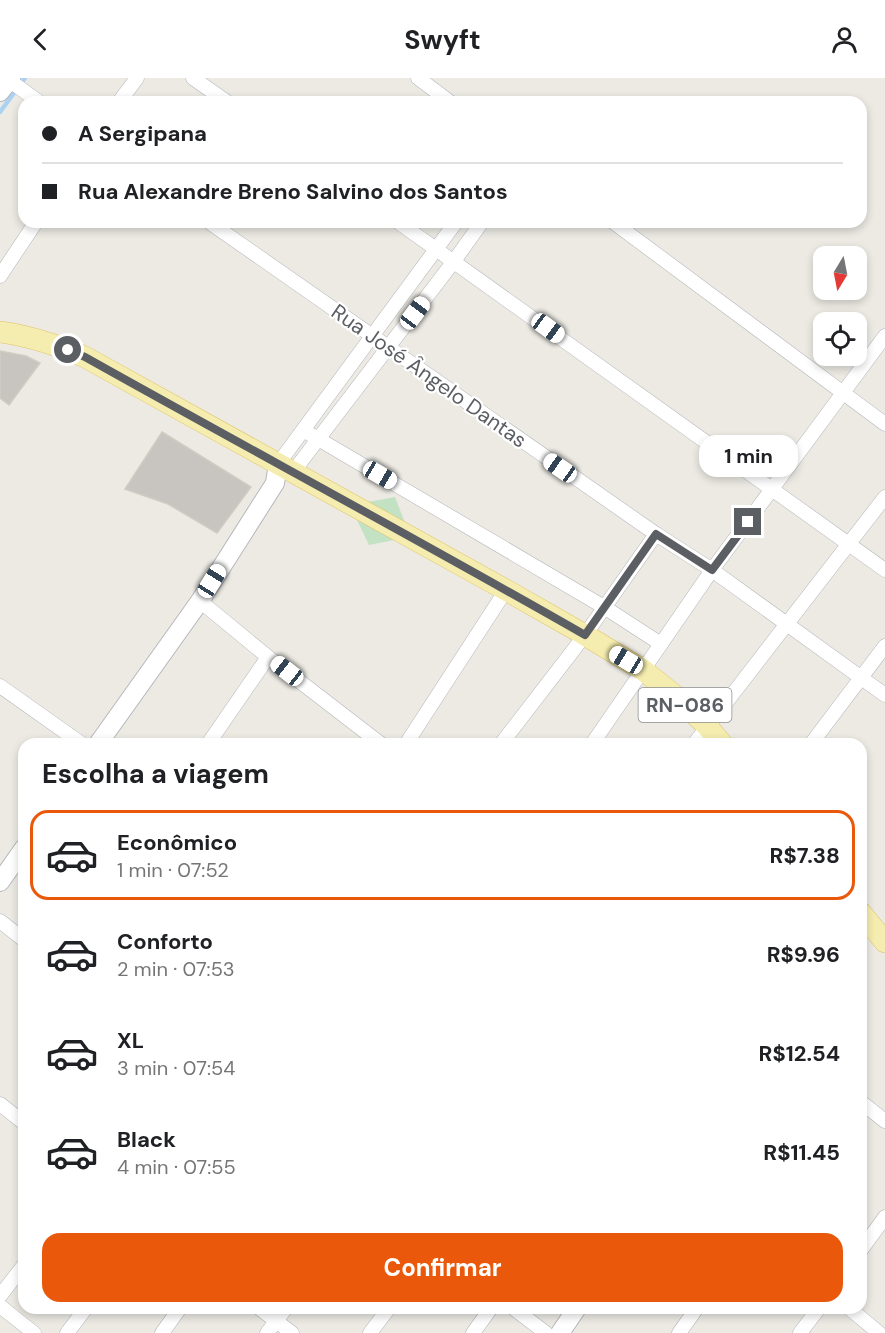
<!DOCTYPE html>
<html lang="pt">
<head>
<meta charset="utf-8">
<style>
	:root { --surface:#fff; --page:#f2f2f2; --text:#202124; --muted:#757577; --line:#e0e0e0; --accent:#ea580c }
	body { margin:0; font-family:"DM Sans",sans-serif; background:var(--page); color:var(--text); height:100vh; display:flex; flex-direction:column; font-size:22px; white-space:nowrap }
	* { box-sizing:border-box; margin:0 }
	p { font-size:20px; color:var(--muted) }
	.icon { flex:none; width:33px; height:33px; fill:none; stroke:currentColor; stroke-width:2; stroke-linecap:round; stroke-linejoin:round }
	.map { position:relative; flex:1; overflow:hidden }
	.sheet { position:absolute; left:18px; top:660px; width:849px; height:576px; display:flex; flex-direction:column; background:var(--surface); border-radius:18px; box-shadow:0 3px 9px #0003 }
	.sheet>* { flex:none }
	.hud { position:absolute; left:18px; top:18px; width:849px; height:132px; border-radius:18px; box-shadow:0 3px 9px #0003; display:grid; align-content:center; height:132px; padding:0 24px; background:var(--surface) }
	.needle { width:39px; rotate:190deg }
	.fabs { position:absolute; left:813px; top:168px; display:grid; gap:12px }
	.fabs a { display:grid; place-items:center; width:54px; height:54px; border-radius:12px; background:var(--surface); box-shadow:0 3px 9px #0003; font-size:30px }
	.end { position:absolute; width:27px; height:27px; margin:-14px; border:8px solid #5b5e62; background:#fff; box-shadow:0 0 0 3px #fff }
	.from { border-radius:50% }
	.bubble { position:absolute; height:42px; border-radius:18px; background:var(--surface); box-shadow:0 3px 9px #0003; font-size:20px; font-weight:700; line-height:42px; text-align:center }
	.car { position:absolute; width:18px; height:36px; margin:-18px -9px; border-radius:8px; box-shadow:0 0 4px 2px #0007; background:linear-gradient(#fff 24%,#345 0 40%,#fff 0 76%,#345 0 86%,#fff 0) }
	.hud b { display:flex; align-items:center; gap:21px; height:57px; font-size:22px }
	.hud b+b { border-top:2px solid var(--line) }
	.hud i { width:15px; height:15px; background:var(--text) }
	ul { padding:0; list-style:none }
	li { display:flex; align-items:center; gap:18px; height:90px; margin:0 12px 9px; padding:0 12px; border:3px solid transparent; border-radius:18px }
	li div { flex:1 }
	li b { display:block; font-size:22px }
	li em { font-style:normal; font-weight:700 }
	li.on { border-color:var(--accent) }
	li>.icon { width:54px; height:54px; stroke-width:1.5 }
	h2 { padding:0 24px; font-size:27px; line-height:72px }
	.cta { display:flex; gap:12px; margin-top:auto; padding:12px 24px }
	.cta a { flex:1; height:69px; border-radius:18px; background:var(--accent); color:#fff; font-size:24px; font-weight:700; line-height:69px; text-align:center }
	header { display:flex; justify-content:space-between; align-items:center; height:78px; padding:0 24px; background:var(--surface); font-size:27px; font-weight:700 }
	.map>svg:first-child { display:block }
</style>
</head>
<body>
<header><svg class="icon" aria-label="back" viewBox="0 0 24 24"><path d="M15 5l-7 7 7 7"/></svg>Swyft<svg class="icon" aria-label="person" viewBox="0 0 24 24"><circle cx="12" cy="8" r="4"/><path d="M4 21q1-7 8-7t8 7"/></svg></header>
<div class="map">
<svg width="885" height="1255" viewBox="0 0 885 1255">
	<rect width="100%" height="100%" fill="#eceae3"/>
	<polygon fill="#c3e1c3" points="395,419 405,445 394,462 369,467 357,442 368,424"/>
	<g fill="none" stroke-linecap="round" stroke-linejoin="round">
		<polyline stroke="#abd2f4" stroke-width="4.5" points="0,34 25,0"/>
	</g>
	<g fill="#c8c5c0" stroke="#d0ccc2" stroke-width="1.5">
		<polygon points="0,273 26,278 40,285 9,327 0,320"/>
		<polygon points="162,354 251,409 217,455 168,426 125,411"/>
	</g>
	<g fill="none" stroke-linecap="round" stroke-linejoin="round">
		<g stroke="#b4b5b9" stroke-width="15">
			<g id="street">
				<polyline points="193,0 227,24"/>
				<polyline points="418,0 450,24"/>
				<polyline points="9,2 39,24"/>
				<polyline points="119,24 137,0"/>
				<polyline points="209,144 656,456 712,492 885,617"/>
				<polyline points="398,144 885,492"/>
				<polyline points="613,144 885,346"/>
				<polyline points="0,198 36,144"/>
				<polyline points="303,352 604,529 661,566"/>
				<polyline points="278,386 456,144"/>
				<polyline points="293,394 454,183 482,144"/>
				<polyline points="200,523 268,579 381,666"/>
				<polyline points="0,608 82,666"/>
				<polyline points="208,666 268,579"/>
				<polyline points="406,666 506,512"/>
				<polyline points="501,666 585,557 656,456"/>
				<polyline points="592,666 712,492 885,258"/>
				<polyline points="694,666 885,419"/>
				<polyline points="811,666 885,568"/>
				<polyline points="0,843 24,862"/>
				<polyline points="861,1024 885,1043"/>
				<polyline points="0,1026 24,1045"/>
				<polyline points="861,1172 885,1139"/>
				<polyline points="0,1218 24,1187"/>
				<polyline points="0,1228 34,1255"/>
				<polyline points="259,1230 292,1255"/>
				<polyline points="513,1230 546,1255"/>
				<polyline points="849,1230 879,1255"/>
				<polyline points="67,1255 86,1230"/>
				<polyline points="162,1255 180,1230"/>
				<polyline points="267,1255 286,1230"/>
				<polyline points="370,1255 389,1230"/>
				<polyline points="473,1255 491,1230"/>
				<polyline points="679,1255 697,1230"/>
				<polyline points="800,1255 819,1230"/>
			</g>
		</g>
		<g stroke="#b5b7bc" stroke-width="20">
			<g id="secondary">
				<polyline points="0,14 11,0"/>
				<polyline points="98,666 200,523 275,405 278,386"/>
				<polyline points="0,804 24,770"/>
				<polyline points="560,1255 577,1230"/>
			</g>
		</g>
		<g stroke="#e0c268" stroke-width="22">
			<g id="primary">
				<path d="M0,254C30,258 57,267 85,279L506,512L585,557L643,592L678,620L707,648L722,666"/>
				<polyline points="861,835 885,864"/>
			</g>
		</g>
		<use href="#street" stroke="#fff" stroke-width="14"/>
		<use href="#secondary" stroke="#fff" stroke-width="18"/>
		<use href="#primary" stroke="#f5ecaf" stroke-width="21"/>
	</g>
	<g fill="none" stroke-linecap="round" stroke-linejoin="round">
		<path stroke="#5b5e62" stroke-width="8" d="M68,272L85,279C251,372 419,462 585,557L656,456L712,492L748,444"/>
	</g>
	<g text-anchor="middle" stroke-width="4.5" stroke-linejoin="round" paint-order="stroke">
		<rect fill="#fff" stroke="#8c8e91" stroke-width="1.5" x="638.5" y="610" width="93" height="34" rx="4.5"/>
		<g font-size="20" font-weight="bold" fill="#5b5e62">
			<text x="685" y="634">RN-086</text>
		</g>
		<g font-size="21" fill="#5b5e62" stroke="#fff">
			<text transform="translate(429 298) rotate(35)" y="7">Rua José Ângelo Dantas</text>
		</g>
	</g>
</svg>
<div class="fabs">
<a><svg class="needle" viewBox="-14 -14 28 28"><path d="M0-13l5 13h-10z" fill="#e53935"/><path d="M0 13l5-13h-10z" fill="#757577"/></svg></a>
<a><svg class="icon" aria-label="locate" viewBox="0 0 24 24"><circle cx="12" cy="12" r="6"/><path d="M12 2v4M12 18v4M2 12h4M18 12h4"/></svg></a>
</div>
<i class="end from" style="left:68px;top:272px"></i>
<i class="end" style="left:748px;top:444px"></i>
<div class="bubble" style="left:699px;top:357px;width:99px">1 min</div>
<i class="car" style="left:415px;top:235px;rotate:37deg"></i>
<i class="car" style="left:548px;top:250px;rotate:126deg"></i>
<i class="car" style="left:560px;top:390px;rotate:305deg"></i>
<i class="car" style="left:380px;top:397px;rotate:120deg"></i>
<i class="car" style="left:212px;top:503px;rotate:32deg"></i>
<i class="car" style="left:626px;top:582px;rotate:301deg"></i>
<i class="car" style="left:287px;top:593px;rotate:308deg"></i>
<div class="hud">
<b><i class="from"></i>A Sergipana</b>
<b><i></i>Rua Alexandre Breno Salvino dos Santos</b>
</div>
<section class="sheet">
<h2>Escolha a viagem</h2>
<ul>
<li class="on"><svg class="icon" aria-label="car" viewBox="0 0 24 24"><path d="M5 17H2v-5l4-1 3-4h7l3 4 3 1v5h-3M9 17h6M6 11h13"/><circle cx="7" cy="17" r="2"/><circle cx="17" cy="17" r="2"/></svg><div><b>Econômico</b><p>1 min · 07:52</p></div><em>R$7.38</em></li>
<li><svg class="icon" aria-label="car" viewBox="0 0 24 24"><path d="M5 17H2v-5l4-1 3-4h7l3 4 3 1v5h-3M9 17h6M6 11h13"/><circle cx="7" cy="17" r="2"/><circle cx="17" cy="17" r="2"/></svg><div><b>Conforto</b><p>2 min · 07:53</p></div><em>R$9.96</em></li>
<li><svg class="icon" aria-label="car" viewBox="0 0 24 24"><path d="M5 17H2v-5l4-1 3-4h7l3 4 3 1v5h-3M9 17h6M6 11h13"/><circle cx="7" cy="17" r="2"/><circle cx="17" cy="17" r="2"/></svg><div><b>XL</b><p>3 min · 07:54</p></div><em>R$12.54</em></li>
<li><svg class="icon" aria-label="car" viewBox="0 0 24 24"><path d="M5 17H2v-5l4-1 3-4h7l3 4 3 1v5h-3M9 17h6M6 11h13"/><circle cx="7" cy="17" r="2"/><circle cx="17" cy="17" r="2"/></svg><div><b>Black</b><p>4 min · 07:55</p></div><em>R$11.45</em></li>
</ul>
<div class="cta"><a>Confirmar</a></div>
</section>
</div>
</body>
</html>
